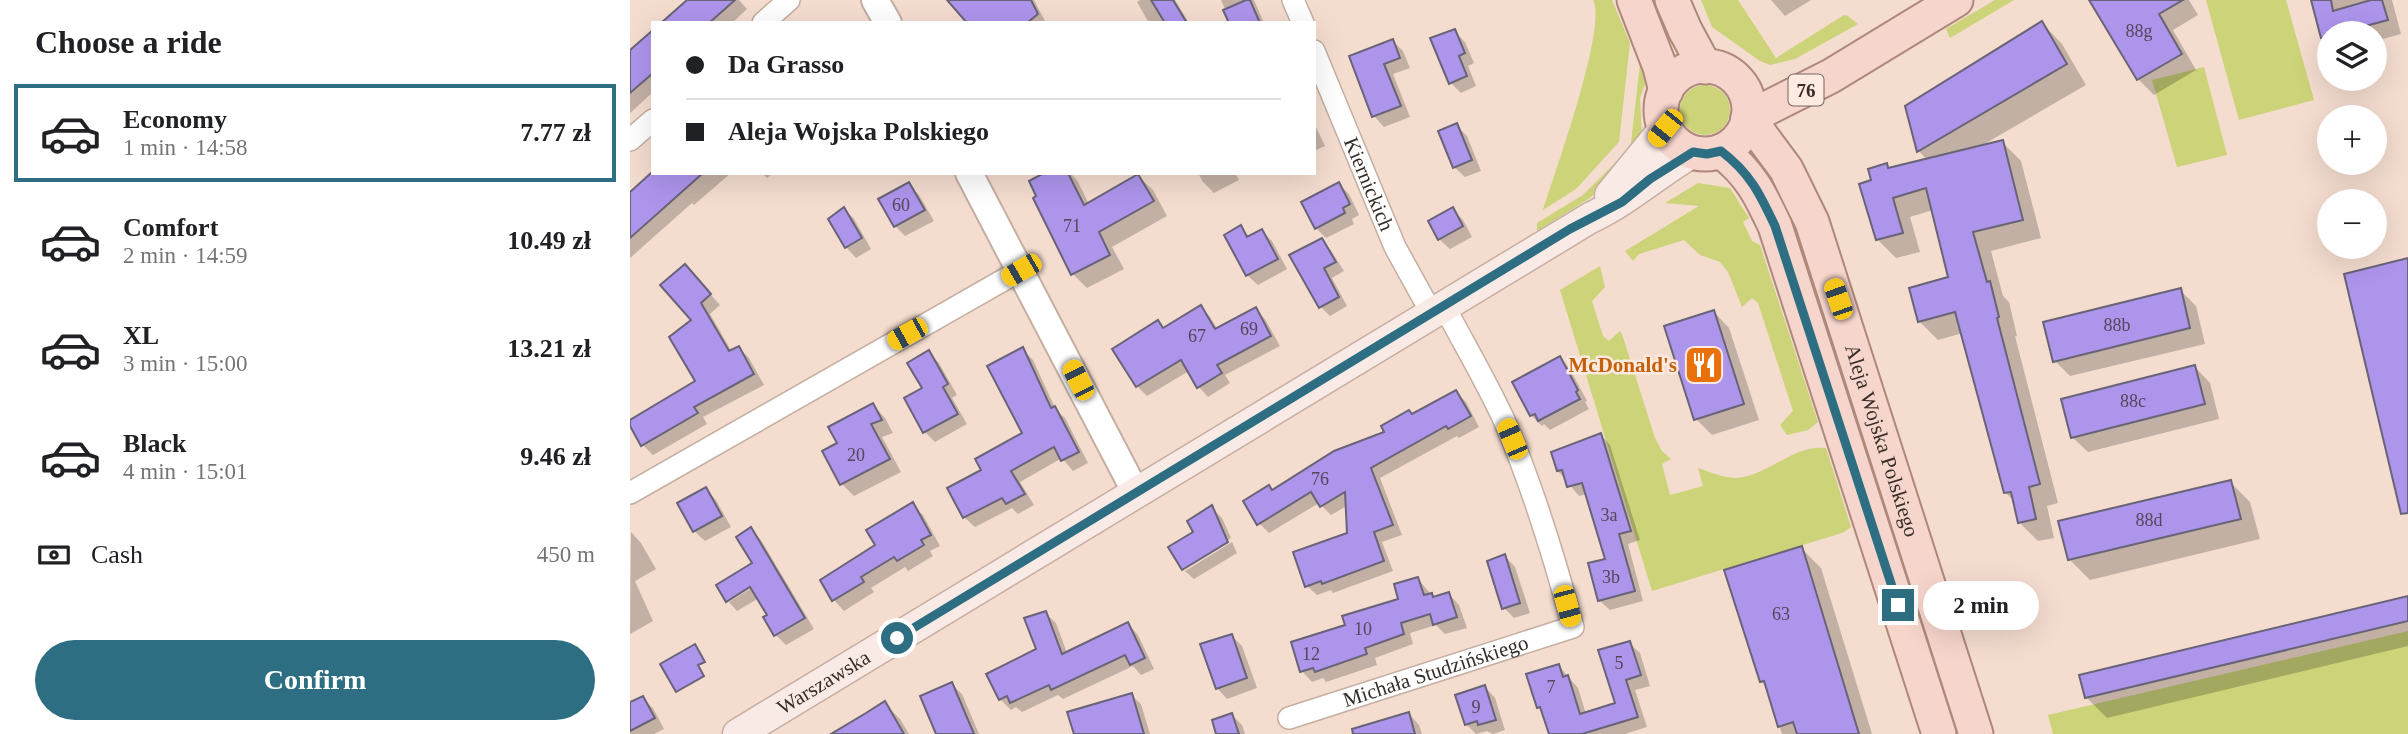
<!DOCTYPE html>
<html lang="en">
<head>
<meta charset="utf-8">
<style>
	:root { --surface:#fff; --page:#f6f6f6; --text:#202124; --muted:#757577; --line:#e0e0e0; --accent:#2e6e82 }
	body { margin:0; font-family:Georgia,serif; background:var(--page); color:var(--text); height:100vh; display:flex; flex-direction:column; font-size:26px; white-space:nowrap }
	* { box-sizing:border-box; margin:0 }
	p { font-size:23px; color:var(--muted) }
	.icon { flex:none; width:38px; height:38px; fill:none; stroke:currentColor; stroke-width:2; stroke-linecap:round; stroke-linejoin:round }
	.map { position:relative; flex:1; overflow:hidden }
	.side { display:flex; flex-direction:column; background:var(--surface); width:630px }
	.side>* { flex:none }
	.banner { position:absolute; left:21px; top:21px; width:665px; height:154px; border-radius:0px; box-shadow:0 7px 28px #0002; display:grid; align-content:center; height:154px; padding:0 35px; background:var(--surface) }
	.controls { position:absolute; left:1687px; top:21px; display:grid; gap:14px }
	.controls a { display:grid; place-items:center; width:70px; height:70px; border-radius:50%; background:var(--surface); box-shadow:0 7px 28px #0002; font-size:35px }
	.end { position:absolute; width:32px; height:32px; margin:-16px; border:9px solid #2e6e82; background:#fff; box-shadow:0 0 0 4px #fff }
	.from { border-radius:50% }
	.bubble { position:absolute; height:49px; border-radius:24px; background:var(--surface); box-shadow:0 7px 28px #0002; font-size:23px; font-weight:600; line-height:49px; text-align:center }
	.car { position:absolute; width:21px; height:42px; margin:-21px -10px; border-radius:9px; box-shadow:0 0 5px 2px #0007; background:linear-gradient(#f5c518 24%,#345 0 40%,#f5c518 0 76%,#345 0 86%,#f5c518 0) }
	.banner b { display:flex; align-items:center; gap:24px; height:66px; font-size:26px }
	.banner b+b { border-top:2px solid var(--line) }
	.banner i { width:18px; height:18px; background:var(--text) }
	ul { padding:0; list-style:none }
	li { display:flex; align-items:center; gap:21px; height:98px; margin:0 14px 10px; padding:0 21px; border:4px solid transparent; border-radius:0px }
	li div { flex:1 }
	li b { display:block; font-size:26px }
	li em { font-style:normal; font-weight:600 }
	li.current { border-color:var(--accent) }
	li>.icon { width:63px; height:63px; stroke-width:1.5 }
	h2 { padding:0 35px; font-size:32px; line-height:84px }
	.pay { display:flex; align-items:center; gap:18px; height:77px; padding:0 35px; font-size:26px }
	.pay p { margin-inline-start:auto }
	.action { display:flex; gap:14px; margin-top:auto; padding:14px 35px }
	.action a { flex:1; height:80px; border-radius:42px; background:var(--accent); color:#fff; font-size:28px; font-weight:600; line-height:80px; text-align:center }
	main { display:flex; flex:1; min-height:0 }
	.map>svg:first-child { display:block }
</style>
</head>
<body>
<main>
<section class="side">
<h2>Choose a ride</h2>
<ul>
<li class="current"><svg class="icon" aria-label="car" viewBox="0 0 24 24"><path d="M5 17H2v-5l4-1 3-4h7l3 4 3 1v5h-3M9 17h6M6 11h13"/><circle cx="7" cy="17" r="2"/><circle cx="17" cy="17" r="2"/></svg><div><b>Economy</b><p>1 min · 14:58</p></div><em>7.77 zł</em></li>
<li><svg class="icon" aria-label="car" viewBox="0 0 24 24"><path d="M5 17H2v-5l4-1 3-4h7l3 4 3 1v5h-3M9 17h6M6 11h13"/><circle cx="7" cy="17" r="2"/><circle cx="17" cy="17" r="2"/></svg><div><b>Comfort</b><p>2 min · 14:59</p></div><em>10.49 zł</em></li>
<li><svg class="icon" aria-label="car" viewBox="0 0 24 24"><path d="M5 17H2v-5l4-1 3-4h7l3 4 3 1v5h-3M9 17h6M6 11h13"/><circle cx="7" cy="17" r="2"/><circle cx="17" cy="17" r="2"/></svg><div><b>XL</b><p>3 min · 15:00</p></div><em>13.21 zł</em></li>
<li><svg class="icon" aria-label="car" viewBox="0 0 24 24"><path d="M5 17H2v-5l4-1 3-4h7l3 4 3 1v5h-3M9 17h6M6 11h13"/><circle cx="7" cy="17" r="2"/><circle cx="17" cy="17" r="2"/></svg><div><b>Black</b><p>4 min · 15:01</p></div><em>9.46 zł</em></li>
</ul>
<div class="pay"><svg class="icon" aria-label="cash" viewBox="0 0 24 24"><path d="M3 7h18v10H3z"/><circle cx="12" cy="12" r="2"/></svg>Cash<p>450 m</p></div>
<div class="action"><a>Confirm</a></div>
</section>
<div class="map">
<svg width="1778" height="734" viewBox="0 0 1778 734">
	<rect width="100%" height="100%" fill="#f4dccf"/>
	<g fill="#ccd378">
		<path d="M963,0H982L1000,43L989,142L946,189L913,210C924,175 978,26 963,0Z"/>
		<polygon points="1071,0 1108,0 1146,58 1214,15 1218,16 1228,24 1165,59 1140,65 1130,61 1082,27"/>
		<polygon points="1365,0 1384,0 1320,38 1316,29"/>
		<polygon points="1576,0 1656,0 1684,100 1609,120"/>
		<polygon points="1012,57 1017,79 1010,98 1012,135 1004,148 1001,142 1010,64"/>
		<polygon points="1574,67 1597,155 1547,167 1522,80"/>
		<circle cx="1075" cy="110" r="25"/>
		<polygon points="988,160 994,160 960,198 907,231 907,223 953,195"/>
		<polygon points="1068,183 1100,188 1119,218 1113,222 1122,241 1130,245 1188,422 1178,430 1157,435 1150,425 1163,411 1128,303 1122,298 1112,307 1098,272 1090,262 1070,255 1054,240 1009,254 1003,261 995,251 1069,206 1035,203"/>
		<path d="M970,266L975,287L962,301L973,336L979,341L990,331L992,334L1025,438L1032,451L1041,459L1032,464L1040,495L1073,486L1068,468C1080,472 1094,478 1106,478C1139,476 1163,444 1196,448L1221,527L1212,533L1022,591L930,290Z"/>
		<polygon points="1778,631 1778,734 1423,734 1418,715"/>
	</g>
	<g fill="#0003">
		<polygon points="65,0 109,0 117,9 102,23 34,23"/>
		<polygon points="319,0 404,0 416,23 339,23"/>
		<polygon points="510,0 545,0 559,23 519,23 507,2"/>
		<polygon points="591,0 624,0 634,23 601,23"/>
		<polygon points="1141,0 1181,0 1155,16"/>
		<polygon points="1461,0 1559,0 1568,15 1543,30 1566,70 1524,95 1508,79"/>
		<polygon points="1682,0 1762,0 1771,34 1745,41 1745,33 1699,33 1699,44 1693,37"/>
		<polygon points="1412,23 1432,44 1456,85 1351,146 1372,142 1391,161 1411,238 1361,251 1373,296 1379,302 1387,336 1385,336 1428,503 1417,506 1424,538 1408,541 1389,522 1385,502 1376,493 1333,333 1308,340 1289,321 1320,279 1303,210 1280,217 1290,252 1266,258 1247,239 1244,181 1256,165 1260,169 1297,160 1289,151 1277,107"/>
		<polygon points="825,32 835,42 844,63 838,66 846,86 831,93 821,83"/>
		<polygon points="23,33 23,92 0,113 0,53"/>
		<polygon points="763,41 773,51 780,68 763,74 780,117 754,127 744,116 721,57"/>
		<polygon points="684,123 695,146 684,151"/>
		<polygon points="826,125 837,136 851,171 835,177 824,167"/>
		<polygon points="30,173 101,173 64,205 62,203 0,258 0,194"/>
		<polygon points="132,173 143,173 137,178"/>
		<polygon points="418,173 440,173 447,180 459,204 508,176 523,190 537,216 482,247 494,269 457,288 443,274"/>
		<polygon points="568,173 605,173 609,180 584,193 573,182"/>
		<polygon points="279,184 289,195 304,221 275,236 265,226"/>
		<polygon points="709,184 719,194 729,215 722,219 724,224 696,238 686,228"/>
		<polygon points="214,209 224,219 241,249 226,258 216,247"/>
		<polygon points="822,209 833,220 842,237 820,249 809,239"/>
		<polygon points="611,228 620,237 632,231 642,241 657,269 628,285 617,275"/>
		<polygon points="691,240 700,249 714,271 702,278 717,306 700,316 691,307 661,255"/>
		<polygon points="65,277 90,305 80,314 102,352 109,348 119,358 134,385 73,417 77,424 23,455 13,445 0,422 67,382"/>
		<polygon points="1550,290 1566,306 1575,344 1440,376 1425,361"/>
		<polygon points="571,307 580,317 588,330 626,310 635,319 650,346 595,375 600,383 578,397 569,387 559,371 517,396 507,386 485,349 528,323 535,329"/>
		<polygon points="1084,312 1099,328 1129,420 1082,435 1066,419"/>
		<polygon points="392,349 403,360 426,410 435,418 458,463 443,471 432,458 390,482 404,505 388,514 382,508 345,527 334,517 353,471 394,434"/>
		<polygon points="299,353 309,363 327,395 322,398 337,424 305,442 295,432 294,389"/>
		<polygon points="930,358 940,369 957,401 955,402 959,409 920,430 914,424 912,426 901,415"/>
		<polygon points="1565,367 1580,383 1589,419 1458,452 1442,437"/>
		<polygon points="826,392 836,402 849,427 829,438 827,436 750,478 772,535 752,542 763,571 703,593 701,590 687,595 677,586 719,534 717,506 701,515 689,503 639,533 629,523 642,491 757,433"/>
		<polygon points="243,405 255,418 263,433 252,437 271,472 224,496 212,484 209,443"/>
		<polygon points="971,435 980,445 1010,540 998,544 1013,601 980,610 970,601 960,565 977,560 957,494 949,496 928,471"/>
		<polygon points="1600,482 1620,502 1630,539 1460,580 1439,559"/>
		<polygon points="76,489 86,500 101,527 75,541 64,531"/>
		<polygon points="282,505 293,515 310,546 300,551 303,556 278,571 275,567 241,588 244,592 214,611 204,600 192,581 248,546"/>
		<polygon points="582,508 592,518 601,538 553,567 553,569 540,547 565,532"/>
		<polygon points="121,529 131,540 184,629 156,645 146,635 139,615 129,598 107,611 99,602 128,584"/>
		<polygon points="1,532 11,543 26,569 5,581 23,621 0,634"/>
		<polygon points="602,542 607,553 564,579 555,571"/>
		<polygon points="1171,548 1191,568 1242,734 1152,734 1137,687 1131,681"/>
		<polygon points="875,556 885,567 900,613 884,618 874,608"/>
		<polygon points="788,579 805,599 819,594 829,605 837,628 815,634 806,625 780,633 783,644 745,658 747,665 696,682 693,678 682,682 672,671 717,626 770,600"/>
		<polygon points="1778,598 1778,646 1477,718 1457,698"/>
		<polygon points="415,613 426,623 437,653 498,624 508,635 524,669 511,675 503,666 433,699 428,695 392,712 386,707 381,710 370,699 408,650"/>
		<polygon points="602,636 612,646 627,688 597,699 587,688"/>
		<polygon points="999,643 1010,653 1020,686 1005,690 1017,727 995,734 920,734 914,713 908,707 929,666 948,688 956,714 987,704"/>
		<polygon points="321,684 332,694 349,734 308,734"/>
		<polygon points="855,687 865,698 875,730 863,734 857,731 846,734 836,724"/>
		<polygon points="501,695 511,704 520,734 446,734"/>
		<polygon points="12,698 23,708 34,729 24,734 0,734 0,704"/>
		<polygon points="255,704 270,719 279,734 205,734"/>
		<polygon points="779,714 789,725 792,734 754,734"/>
		<polygon points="602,715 612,725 615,734 588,734"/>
	</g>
	<g fill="#ad95ec" stroke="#686377" stroke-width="2">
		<polygon points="57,0 105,0 79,23 31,23"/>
		<polygon points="317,0 401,0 408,14 397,23 337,23"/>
		<polygon points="521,0 543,0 557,23 535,23"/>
		<polygon points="616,0 620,0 630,23 599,23 593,10"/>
		<polygon points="1459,0 1553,0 1529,14 1552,54 1507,80"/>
		<polygon points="1681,0 1701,0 1703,11 1741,0 1752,0 1758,20 1709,33 1699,33 1699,36 1691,38"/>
		<polygon points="1412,21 1437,64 1287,152 1275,106"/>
		<polygon points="825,29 835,53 829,56 837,76 819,84 800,38"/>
		<polygon points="23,30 23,73 0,93 0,50"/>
		<polygon points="763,39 770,58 754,64 771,106 742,117 719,56"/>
		<polygon points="827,123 842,160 823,168 808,131"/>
		<polygon points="1373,140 1393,220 1343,232 1357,282 1360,281 1369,317 1367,318 1410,484 1399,487 1406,519 1388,523 1381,492 1374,493 1325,312 1288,322 1279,288 1318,277 1296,188 1263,198 1273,233 1246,240 1229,184 1241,180 1238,169 1257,163 1258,168"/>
		<polygon points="21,173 73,173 0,238 0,192"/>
		<polygon points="414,173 438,173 454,205 508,174 524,201 469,232 480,255 441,275 403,198 406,196 399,181"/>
		<polygon points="279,182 295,210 264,227 248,199"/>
		<polygon points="709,182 720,204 713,208 715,213 685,229 671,202"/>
		<polygon points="214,207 232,238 215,248 198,219"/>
		<polygon points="823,207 833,226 808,240 798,221"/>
		<polygon points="611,225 617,237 632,229 648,259 616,276 594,235"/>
		<polygon points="692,238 706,262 694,268 709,297 689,308 659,255"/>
		<polygon points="1778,258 1778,513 1771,514 1714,274"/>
		<polygon points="55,264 81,294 71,303 99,351 109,346 124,374 64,407 68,413 11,446 0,426 0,420 65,381 39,337 61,320 30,285"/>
		<polygon points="1551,288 1560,328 1423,362 1413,322"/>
		<polygon points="571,305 585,329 626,307 641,336 587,365 592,373 567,388 551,360 506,387 482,349 528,320 533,328"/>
		<polygon points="1084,310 1114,404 1064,420 1034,326"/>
		<polygon points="393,347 421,408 425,406 449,452 431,461 424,447 381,471 395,494 376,504 372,498 333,518 317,488 351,470 345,459 392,433 357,366"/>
		<polygon points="299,350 318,384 313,387 328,414 293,433 274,398 292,388 277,363"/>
		<polygon points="930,356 948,390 946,392 950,399 908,421 905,414 900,416 882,382"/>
		<polygon points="1565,365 1575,404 1441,438 1431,399"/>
		<polygon points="826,390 841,416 818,429 816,426 741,468 763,525 744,532 754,561 692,584 691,581 675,587 663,552 717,533 715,492 690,507 681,492 627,525 613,501 639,485 642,490 704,451 754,432 751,426 779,410 782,414"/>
		<polygon points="243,403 252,420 241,424 260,459 210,485 192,451 207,443 198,427"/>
		<polygon points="971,433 1001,531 989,534 1005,591 968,601 958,563 975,559 952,483 937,487 932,470 927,471 921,452"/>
		<polygon points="1601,480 1611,519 1438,560 1428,521"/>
		<polygon points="76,487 92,516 63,532 47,503"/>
		<polygon points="283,502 301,535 291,540 294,545 267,561 264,557 231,577 234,582 202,601 190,580 245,545 236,530"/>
		<polygon points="582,505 598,542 552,570 538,547 563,532 557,521"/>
		<polygon points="121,527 175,618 144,636 133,617 137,615 120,587 96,602 86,585 122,563 106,537"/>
		<polygon points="1172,546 1206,658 1229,734 1167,734 1163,722 1148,727 1134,681 1130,682 1094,570"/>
		<polygon points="875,554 890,603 872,609 857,561"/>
		<polygon points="788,577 794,595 802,593 803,597 819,592 827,617 803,625 800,614 771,623 774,634 735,648 737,654 685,672 683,668 670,672 661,642 715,625 712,616 768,599 764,584"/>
		<polygon points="1778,596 1778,621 1455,698 1449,675"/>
		<polygon points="416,611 432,654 498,622 515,658 500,665 495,655 421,690 419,685 380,703 377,696 369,700 356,674 406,649 394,618"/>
		<polygon points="602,634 617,678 586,689 570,644"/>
		<polygon points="1000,641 1011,675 996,680 1008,717 952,734 919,734 910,707 907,708 896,674 929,664 933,677 938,675 950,714 985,703 968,650"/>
		<polygon points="65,644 75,662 68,665 74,676 46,692 30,664"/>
		<polygon points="322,682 344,734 306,734 290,696"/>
		<polygon points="855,685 866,720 848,725 847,721 835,725 825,695"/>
		<polygon points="502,693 514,734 444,734 437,712"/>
		<polygon points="13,696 25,718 0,731 0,702"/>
		<polygon points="255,701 274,734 201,734 236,713"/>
		<polygon points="779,712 785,734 723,734 722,729"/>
		<polygon points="602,713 609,734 586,734 582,720"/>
	</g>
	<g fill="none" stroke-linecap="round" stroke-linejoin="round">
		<g stroke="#c5aea2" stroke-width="24">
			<g id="minor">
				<polyline points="663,0 673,23"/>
				<polyline points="133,23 159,0"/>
				<path id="s1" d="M684,51L765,247L802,314"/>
				<polyline points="0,140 23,120"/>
				<polyline points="0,493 391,270"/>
				<path id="s2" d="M659,718L943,627C924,556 903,487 874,420C856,381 834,344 814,306"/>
			</g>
		</g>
		<g stroke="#c5aea2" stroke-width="30">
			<g id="tertiary">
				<polyline points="245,0 258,23"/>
				<polyline points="339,173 506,493"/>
			</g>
		</g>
		<g stroke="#c5aea2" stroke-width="33">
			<g id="secondary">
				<polyline points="980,195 1035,128"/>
				<path id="s3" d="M108,734L960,218C997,201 1027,173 1063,152"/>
			</g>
		</g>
		<g stroke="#af887c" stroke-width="37">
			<g id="primary">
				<polyline points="1004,0 1030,67 1036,91"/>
				<polyline points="1042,0 1055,30 1075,67"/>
				<circle cx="1075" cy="110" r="44"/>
				<path id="s4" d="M1118,118L1156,169L1182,222L1346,734"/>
				<polyline points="1118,118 1201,76 1326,0"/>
				<path d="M1091,151C1120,173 1130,194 1145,226L1309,734"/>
			</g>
		</g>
		<use href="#minor" stroke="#fff" stroke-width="21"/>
		<use href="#tertiary" stroke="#fff" stroke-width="26"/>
		<use href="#secondary" stroke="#faeae6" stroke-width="30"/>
		<use href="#primary" stroke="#f6d5cc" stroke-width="33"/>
	</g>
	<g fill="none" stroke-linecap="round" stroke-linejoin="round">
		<path stroke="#2e6e82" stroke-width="9" d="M267,638L940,229L992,202L1020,179L1063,152L1077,154L1091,151C1120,173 1130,194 1145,226L1268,605"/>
	</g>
	<defs>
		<g id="restaurant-square" transform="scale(2.0125)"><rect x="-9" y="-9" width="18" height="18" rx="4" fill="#e8710a" stroke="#feeae0"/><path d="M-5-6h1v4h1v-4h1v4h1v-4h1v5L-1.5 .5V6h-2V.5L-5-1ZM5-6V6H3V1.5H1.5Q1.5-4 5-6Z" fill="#fff"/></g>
	</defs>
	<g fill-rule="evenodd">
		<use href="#restaurant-square" x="1074" y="365"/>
	</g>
	<g text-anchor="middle" stroke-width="5" stroke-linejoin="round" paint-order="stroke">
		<g font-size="18" fill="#544759">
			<text x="1509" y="37">88g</text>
			<text x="271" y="211">60</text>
			<text x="442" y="232">71</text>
			<text x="1487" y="331">88b</text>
			<text x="619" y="335">69</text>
			<text x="567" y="342">67</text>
			<text x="1503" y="407">88c</text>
			<text x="226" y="461">20</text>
			<text x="690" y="485">76</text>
			<text x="979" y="521">3a</text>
			<text x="1519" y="526">88d</text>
			<text x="981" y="583">3b</text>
			<text x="1151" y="620">63</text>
			<text x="733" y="635">10</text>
			<text x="681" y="660">12</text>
			<text x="989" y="669">5</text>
			<text x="921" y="693">7</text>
			<text x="846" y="713">9</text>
		</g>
		<rect fill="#feeae0" stroke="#72665f" stroke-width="2" x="1158.5" y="74.5" width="35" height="31" rx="5"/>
		<g font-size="19" font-weight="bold" fill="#362d28">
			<text x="1176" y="97">76</text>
		</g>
		<g font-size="21" fill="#362d28" stroke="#feeae0">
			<text dy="7" stroke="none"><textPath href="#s1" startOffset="144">Kiernickich</textPath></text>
			<text dy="7" stroke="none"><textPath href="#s4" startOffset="352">Aleja Wojska Polskiego</textPath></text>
			<text dy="7" stroke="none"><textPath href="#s2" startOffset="154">Michała Studzińskiego</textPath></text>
			<text dy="7" stroke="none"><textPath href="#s3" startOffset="100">Warszawska</textPath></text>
		</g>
		<g font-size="21" font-weight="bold" fill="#c56008" stroke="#feeae0" text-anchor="end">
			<text x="1047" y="372">McDonald's</text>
		</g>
	</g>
</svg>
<div class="controls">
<a><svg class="icon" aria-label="layers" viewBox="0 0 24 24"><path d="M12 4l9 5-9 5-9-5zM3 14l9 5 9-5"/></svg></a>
<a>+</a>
<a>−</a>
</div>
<i class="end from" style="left:267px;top:638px"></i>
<i class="end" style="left:1268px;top:605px"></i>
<div class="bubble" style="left:1293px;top:581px;width:116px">2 min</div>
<i class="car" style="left:1035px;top:128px;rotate:219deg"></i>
<i class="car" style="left:391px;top:270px;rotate:240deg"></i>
<i class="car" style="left:1208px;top:299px;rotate:341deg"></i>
<i class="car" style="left:277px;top:334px;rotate:241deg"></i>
<i class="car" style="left:448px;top:380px;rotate:333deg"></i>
<i class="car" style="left:882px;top:439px;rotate:337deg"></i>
<i class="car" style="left:937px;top:606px;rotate:165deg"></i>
<div class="banner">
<b><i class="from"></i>Da Grasso</b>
<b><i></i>Aleja Wojska Polskiego</b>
</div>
</div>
</main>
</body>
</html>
